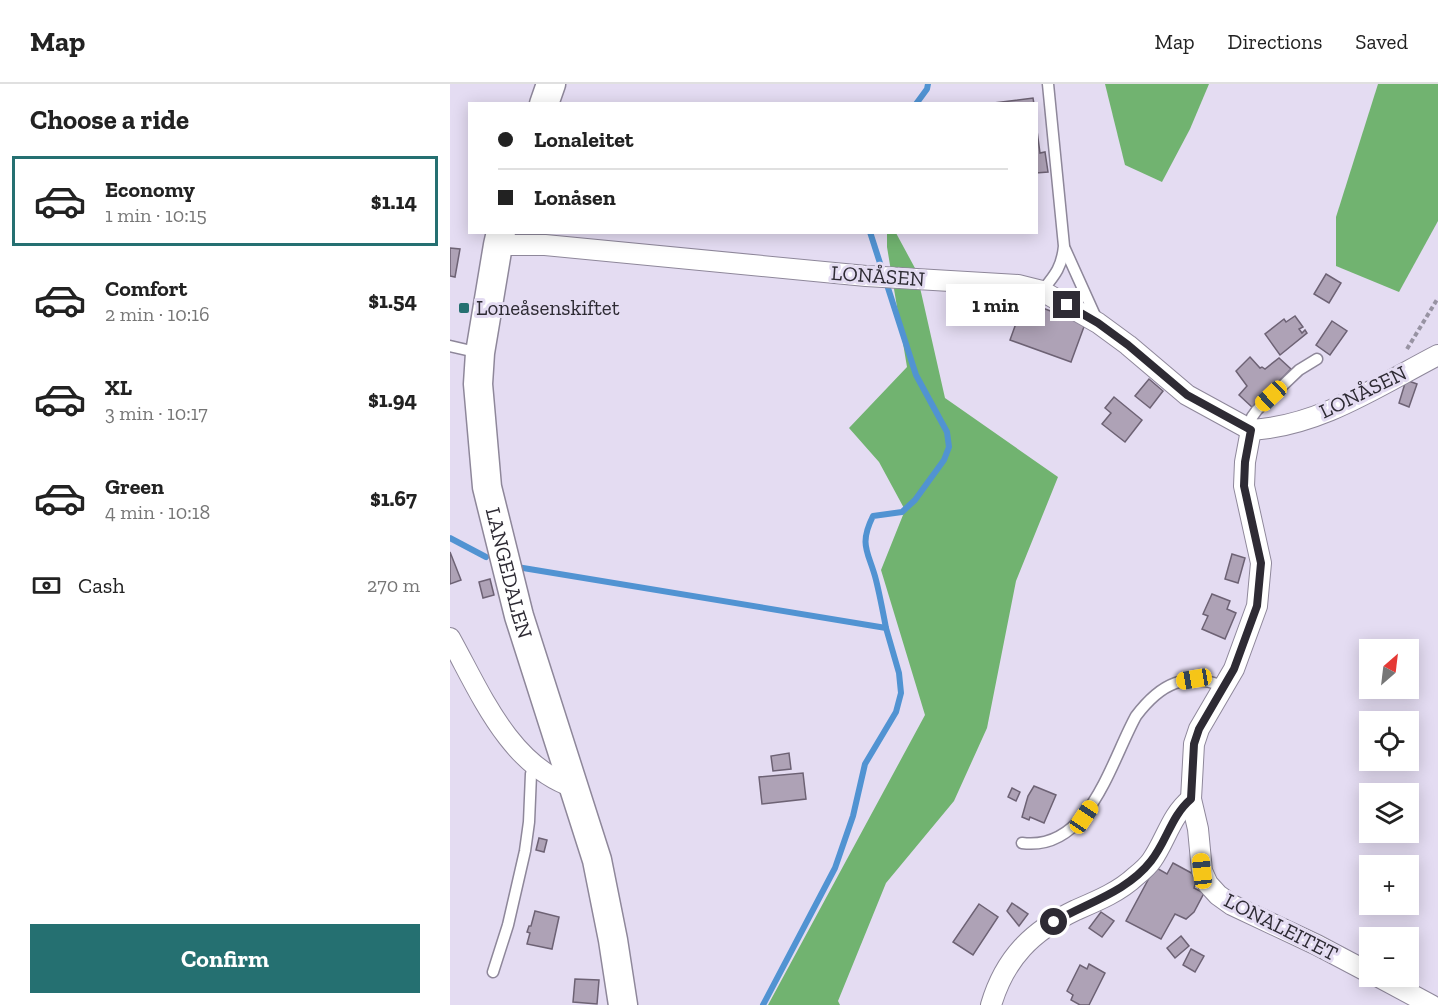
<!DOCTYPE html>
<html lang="en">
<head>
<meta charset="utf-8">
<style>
	:root { --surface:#fff; --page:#f2f2f2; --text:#222; --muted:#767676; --line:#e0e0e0; --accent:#257071 }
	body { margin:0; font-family:"Zilla Slab",serif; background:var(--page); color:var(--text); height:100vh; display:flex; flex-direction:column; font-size:22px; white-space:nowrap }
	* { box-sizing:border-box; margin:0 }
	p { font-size:20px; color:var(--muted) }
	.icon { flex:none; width:33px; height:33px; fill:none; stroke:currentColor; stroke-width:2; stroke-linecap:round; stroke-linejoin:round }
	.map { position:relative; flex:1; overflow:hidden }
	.details { display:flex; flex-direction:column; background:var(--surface); width:450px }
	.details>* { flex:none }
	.hud { position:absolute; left:18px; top:18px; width:570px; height:132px; border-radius:0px; box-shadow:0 3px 15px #0003; display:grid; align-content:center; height:132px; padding:0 30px; background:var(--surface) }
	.needle { width:39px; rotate:28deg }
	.controls { position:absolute; left:909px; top:555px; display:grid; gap:12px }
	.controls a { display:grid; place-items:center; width:60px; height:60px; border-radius:0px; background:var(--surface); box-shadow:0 3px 15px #0003; font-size:30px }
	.end { position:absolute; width:27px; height:27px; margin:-14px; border:8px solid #2e2b34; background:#fff; box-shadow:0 0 0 3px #fff }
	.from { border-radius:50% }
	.bubble { position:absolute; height:42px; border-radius:0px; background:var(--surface); box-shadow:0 3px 15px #0003; font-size:20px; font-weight:700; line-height:42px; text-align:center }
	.car { position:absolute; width:18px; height:36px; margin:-18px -9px; border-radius:8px; box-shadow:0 0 4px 2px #0007; background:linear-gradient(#f5c518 24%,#345 0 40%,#f5c518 0 76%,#345 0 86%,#f5c518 0) }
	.hud b { display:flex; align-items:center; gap:21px; height:57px; font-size:22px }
	.hud b+b { border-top:2px solid var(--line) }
	.hud i { width:15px; height:15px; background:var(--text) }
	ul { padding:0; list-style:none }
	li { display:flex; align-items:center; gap:18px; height:90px; margin:0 12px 9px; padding:0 18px; border:3px solid transparent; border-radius:0px }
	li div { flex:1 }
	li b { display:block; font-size:22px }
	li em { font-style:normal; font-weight:700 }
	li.on { border-color:var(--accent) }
	li>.icon { width:54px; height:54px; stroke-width:1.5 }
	h2 { padding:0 30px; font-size:27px; line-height:72px }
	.pay { display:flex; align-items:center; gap:15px; height:66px; padding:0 30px; font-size:22px }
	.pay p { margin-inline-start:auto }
	.button { display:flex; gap:12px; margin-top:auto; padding:12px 30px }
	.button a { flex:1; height:69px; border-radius:0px; background:var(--accent); color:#fff; font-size:24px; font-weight:700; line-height:69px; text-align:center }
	header { display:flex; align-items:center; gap:36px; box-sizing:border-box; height:84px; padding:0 30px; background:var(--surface); border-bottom:2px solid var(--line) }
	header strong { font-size:28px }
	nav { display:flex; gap:33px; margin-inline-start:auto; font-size:21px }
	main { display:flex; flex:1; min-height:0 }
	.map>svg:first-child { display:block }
</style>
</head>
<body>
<header>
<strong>Map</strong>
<nav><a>Map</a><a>Directions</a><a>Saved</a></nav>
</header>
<main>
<section class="details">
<h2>Choose a ride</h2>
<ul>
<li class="on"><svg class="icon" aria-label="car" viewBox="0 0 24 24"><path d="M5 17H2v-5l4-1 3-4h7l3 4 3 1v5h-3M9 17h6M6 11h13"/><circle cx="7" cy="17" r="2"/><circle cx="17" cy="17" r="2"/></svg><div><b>Economy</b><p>1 min · 10:15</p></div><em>$1.14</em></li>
<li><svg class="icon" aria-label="car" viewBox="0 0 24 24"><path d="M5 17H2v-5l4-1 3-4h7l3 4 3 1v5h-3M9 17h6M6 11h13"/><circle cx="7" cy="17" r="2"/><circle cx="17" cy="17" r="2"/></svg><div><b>Comfort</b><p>2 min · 10:16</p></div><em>$1.54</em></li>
<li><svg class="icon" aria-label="car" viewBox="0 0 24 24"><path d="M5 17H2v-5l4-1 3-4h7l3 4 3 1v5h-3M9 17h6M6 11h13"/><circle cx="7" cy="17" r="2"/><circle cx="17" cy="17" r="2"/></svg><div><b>XL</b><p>3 min · 10:17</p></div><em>$1.94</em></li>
<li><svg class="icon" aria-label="car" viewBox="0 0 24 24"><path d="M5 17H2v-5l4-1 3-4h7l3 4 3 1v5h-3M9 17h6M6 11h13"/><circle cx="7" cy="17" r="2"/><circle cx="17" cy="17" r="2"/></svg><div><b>Green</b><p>4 min · 10:18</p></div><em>$1.67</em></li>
</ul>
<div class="pay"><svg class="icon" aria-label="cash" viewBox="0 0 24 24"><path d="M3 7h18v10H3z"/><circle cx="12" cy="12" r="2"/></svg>Cash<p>270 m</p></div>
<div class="button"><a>Confirm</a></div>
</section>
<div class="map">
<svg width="988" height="921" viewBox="0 0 988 921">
	<rect width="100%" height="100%" fill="#e4dcf2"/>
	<g fill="#71b370">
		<polygon points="655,0 759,0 740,45 712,98 675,81"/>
		<polygon points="928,0 988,0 988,137 949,208 886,182 886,133"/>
		<polygon points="437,149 446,149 466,186 495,314 608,393 566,497 537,644 504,717 436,799 388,917 390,921 318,921 475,631 431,486 455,426 429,378 399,344 457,283 437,163"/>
	</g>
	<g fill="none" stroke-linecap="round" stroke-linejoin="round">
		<g stroke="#5193d2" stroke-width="6">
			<polyline points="466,20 477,5 478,0"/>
			<path d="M420,148L466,291L497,348L499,363L494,376L465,416L452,428L423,432C408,462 419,468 426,496C430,512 433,528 436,544"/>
			<polyline points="0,454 36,473"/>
			<polyline points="67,483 436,544 449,589 451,609 446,628 415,680 403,732 385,784 313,921"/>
		</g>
	</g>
	<g fill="#aea2b6" stroke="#6d6274" stroke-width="1.5">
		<polygon points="583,14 584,20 544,20 544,19"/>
		<polygon points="586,39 590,69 595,68 598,88 586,89"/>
		<polygon points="0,164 10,165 5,193 0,192"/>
		<polygon points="876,190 891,199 879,219 864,210"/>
		<polygon points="574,217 635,240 621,278 560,256"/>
		<polygon points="845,232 853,243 849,245 852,249 855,246 857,249 830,271 815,250 834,235 836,238"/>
		<polygon points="882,237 897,247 880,271 866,261"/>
		<polygon points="800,273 810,284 812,283 815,285 829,274 841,285 803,324 789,311 797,302 786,287"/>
		<polygon points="699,295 713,307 700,324 685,312"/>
		<polygon points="956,296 967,300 959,323 949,319"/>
		<polygon points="664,313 692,336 675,358 652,340 661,329 655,324"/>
		<polygon points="0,468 11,496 0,500"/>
		<polygon points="782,470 795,474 788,499 775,495"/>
		<polygon points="40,495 44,511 33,514 29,498"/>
		<polygon points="762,510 780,517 777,525 786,529 775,555 752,545 758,532 753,530"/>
		<polygon points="339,669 341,685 323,687 321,672"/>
		<polygon points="353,689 356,715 312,720 309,693"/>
		<polygon points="584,702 606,711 594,739 580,733 579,736 572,733 578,712"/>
		<polygon points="562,704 570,708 566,717 558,713"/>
		<polygon points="89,754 97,756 94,768 86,766"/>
		<polygon points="723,779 747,792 744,804 754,809 744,828 736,835 725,830 711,855 676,837 705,783 717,790"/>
		<polygon points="562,819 578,830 569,842 557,827"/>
		<polygon points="529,820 548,833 523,871 503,858"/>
		<polygon points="85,827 109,833 102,865 77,860 80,849 77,848 79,842 81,842"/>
		<polygon points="651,828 664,837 652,853 639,844"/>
		<polygon points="731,852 739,862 725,874 717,864"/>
		<polygon points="741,865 754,872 745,888 733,881"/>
		<polygon points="639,880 655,889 639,921 630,921 621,916 623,911 617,907 630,881 637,885"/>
		<polygon points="125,895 149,896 147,920 123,918"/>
	</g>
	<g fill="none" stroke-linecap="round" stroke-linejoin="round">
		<g stroke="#8e879a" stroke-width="13">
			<g id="service">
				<polyline points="615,165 647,236"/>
				<path d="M592,207C605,191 612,183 614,162L598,0"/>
				<polyline points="0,262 30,269"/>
				<polyline points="801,346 802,333 807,326 849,286 867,275"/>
				<path d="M572,759C639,768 661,677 686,632C711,599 736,587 775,603"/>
				<polyline points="43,888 58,841 75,767 79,738 81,690 84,679"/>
			</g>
		</g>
		<g stroke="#8e879a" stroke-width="22">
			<g id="minor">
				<path d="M48,161H95L416,192L568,201L592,207L648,239L678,261L737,311L801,346C870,342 928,302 988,271"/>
				<polyline points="801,346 795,378 794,402 811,479 807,522 784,585 749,645 744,660 741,715 748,745 752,787 758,800 768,811 782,821 867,861 920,889"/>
				<path d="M0,554C30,608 59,681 123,703"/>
				<polyline points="927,892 981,921"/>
				<path d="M541,921C555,874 582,847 626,826C647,817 669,808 686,792C691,788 698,782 702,776C716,756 721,731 741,715"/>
			</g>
		</g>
		<g stroke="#8e879a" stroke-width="31">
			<g id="secondary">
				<polyline points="94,20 101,0"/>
				<path id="s1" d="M51,148L48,161L30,269L28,300L37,403L69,532L147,776L163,856L173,921"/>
			</g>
		</g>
		<polyline stroke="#9893a3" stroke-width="4" stroke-dasharray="4.5 3" stroke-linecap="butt" points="957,265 988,214"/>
		<use href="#service" stroke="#fff" stroke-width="10"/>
		<use href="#minor" stroke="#fff" stroke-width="20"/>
		<use href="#secondary" stroke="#fff" stroke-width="28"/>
	</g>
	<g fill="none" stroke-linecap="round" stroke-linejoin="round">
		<path stroke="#2e2b34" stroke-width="8" d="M604,838C636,819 677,808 701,777C717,757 721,732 741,715L744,660L749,645L784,585L807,522L811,479L794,402L795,378L801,346L737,311L678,261L648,239L617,221"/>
	</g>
	<rect fill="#257071" stroke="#e4dcf2" stroke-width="2" x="8" y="218" width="12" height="12" rx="3"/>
	<g text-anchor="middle" stroke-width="6" stroke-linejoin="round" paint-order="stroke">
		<g font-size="21" fill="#2e2b34" stroke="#e4dcf2">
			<text transform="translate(428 192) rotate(4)" y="7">LONÅSEN</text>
			<text transform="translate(913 308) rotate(-26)" y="7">LONÅSEN</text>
			<text dy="7" stroke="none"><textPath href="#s1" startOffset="346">LANGEDALEN</textPath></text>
			<text transform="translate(831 843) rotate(27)" y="7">LONALEITET</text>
		</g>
		<g font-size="21" fill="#2e2b34" stroke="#e4dcf2" text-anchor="start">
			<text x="26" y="231">Loneåsenskiftet</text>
		</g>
	</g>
</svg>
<div class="controls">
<a><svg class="needle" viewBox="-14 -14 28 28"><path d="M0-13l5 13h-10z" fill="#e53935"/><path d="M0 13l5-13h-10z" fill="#767676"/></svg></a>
<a><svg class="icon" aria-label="locate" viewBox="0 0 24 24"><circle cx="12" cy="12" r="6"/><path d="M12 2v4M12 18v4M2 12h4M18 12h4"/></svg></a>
<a><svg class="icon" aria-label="layers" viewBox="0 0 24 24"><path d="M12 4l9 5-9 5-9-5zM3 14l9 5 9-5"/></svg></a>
<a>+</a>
<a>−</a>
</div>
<i class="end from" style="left:604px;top:838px"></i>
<i class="end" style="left:617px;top:221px"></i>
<div class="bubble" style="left:496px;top:200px;width:99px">1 min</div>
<i class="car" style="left:821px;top:312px;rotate:227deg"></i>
<i class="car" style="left:744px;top:595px;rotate:260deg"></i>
<i class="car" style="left:634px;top:733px;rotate:34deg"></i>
<i class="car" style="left:752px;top:787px;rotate:354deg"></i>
<div class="hud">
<b><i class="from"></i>Lonaleitet</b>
<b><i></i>Lonåsen</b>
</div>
</div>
</main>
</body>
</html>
